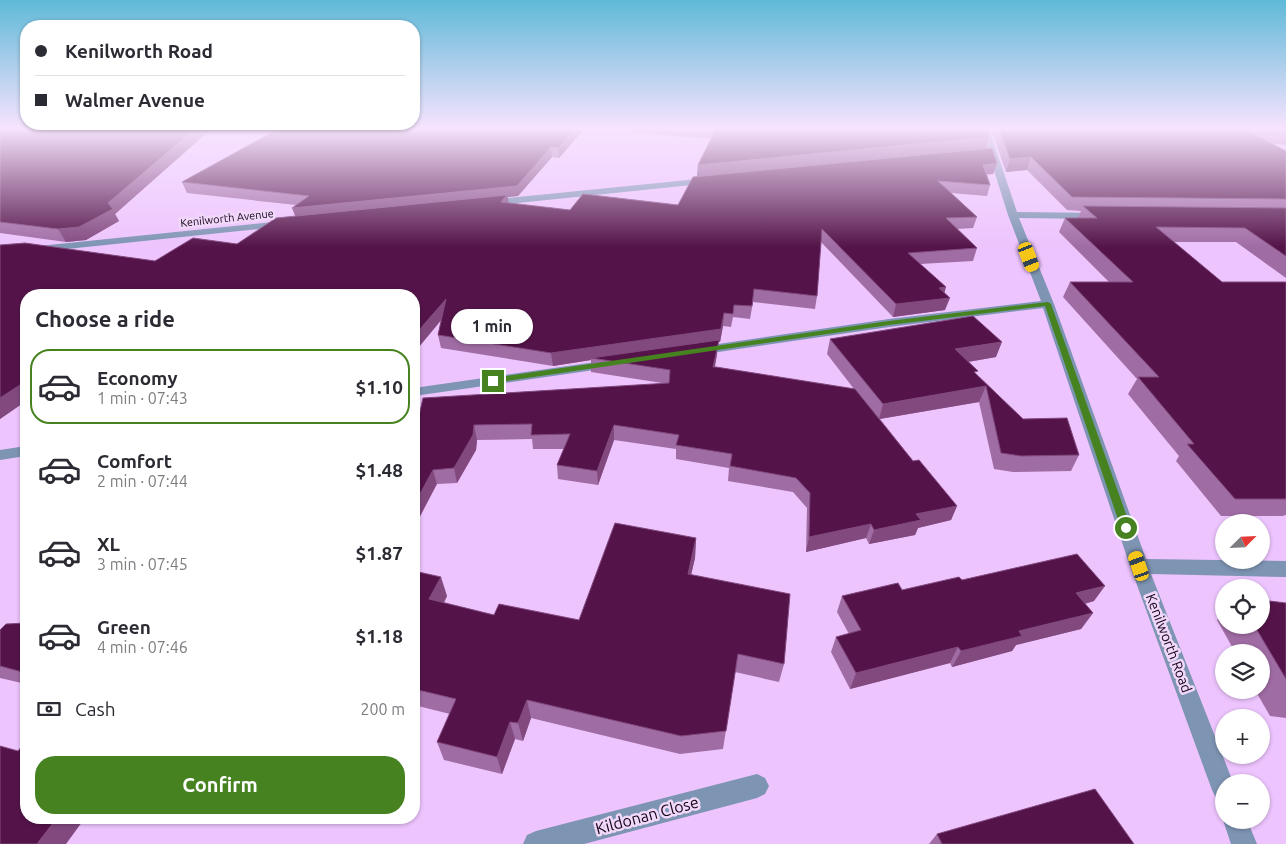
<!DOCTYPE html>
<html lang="en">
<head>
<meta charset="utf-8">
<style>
	:root { --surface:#fff; --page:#f2f2f3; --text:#2b2b33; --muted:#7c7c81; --line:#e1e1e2; --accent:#46821f }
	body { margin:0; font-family:Ubuntu,sans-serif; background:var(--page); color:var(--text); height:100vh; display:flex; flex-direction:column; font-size:19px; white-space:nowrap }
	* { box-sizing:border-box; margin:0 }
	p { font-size:16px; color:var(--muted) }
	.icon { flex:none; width:28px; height:28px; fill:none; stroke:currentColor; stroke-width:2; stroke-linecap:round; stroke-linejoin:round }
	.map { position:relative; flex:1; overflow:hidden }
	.side { position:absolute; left:20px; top:289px; width:400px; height:535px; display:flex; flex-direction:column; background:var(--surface); border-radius:20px; box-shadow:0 1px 4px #0004 }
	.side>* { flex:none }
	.top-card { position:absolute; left:20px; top:20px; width:400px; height:110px; border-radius:20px; box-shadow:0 1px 4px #0004; display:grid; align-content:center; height:110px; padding:0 15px; background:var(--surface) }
	.needle { width:32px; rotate:66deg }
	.buttons { position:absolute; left:1215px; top:514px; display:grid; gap:10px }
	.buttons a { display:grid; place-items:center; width:55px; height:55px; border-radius:50%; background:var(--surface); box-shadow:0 1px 4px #0004; font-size:25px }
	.end { position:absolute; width:22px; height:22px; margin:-11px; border:6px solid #46821f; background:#fff; box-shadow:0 0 0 2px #fff }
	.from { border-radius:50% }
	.bubble { position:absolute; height:35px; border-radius:18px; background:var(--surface); box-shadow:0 1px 4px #0004; font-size:16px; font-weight:600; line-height:35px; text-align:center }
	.car { position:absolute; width:15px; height:30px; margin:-15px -8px; border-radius:6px; box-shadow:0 0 4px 1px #0007; background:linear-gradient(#f5c518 24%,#345 0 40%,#f5c518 0 76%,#345 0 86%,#f5c518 0) }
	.top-card b { display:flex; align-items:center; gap:18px; height:48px; font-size:19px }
	.top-card b+b { border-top:1px solid var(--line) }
	.top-card i { width:12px; height:12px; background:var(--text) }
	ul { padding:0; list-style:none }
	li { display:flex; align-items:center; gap:15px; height:75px; margin:0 10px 8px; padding:0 5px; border:2px solid transparent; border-radius:20px }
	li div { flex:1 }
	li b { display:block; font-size:19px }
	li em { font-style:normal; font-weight:600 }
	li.current { border-color:var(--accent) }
	li>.icon { width:45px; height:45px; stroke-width:1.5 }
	h2 { padding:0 15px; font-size:22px; line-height:60px }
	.pay { display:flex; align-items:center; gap:12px; height:55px; padding:0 15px; font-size:19px }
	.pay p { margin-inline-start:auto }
	.action { display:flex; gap:10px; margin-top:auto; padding:10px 15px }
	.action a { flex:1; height:58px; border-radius:20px; background:var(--accent); color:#fff; font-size:20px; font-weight:600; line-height:58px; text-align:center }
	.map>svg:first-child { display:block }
</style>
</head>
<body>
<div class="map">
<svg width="1286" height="844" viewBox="0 0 1286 844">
	<rect width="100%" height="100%" fill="#edc4fe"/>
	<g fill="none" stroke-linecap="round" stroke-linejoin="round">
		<g fill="#7d94b2" fill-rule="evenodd">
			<polygon points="981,129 989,129 1017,212 1100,213 1105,216 1100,219 1019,218 1054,304 1146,559 1286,561 1286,577 1151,574 1233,782 1224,782 1224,802 1216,798 1212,790 1130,566 1043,308 889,327 698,355 691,351 698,347 889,319 1041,301 1008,215"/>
			<polygon points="708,178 711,179 711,183 488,206 483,203 488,200"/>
			<polygon points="283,221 287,222 287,226 0,256 0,250"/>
			<polygon points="610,360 617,364 615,367 414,396 414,388"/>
			<polygon points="26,446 26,456 0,460 0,450"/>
			<polygon points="757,774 765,778 769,786 765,794 757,798 584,844 523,844 527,835 536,831"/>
			<polygon points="1224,817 1224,820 1247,820 1257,844 1231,844 1223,820"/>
		</g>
	</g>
	<g fill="#a06ca4">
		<polygon points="0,129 211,129 115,214 119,221 86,240 66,242 0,233"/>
		<polygon points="278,129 584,129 559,158 552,157 518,196 508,197 508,203 570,210 678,205 697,177 698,165 711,139 631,132 631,129 987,129 989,137 986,148 997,163 993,174 987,174 990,185 987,196 951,193 977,217 973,228 957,229 977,248 973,261 920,264 945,293 945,310 893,317 821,242 817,296 815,309 753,302 750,319 733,317 731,327 723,326 720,342 718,342 717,354 715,367 854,389 827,354 830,339 996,357 968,362 976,374 1023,419 1079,455 1071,471 1013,472 994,469 979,402 880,419 913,461 957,506 951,520 918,528 915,535 869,544 866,538 806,552 807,508 793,492 728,481 729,468 676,459 676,449 614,440 598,485 558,479 557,465 564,449 533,449 532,439 477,440 476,450 457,483 437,484 414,438 662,383 591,372 591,360 553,366 441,348 438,335 441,321 414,295 26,295 26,401 0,419 0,245 155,261 237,244 295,216 296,205 187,193 182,182"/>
		<polygon points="991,129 1286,129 1286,145 1269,143 1286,151 1286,278 1236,242 1174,242 1222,282 1286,282 1286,515 1285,515 1283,516 1221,516 1176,461 1179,456 1128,394 1137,379 1063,297 1070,282 1109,282 1059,232 1065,218 1078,218 1081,211 1067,210 1027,170 1006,172"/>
		<polygon points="696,538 695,558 691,574 784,664 779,682 735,672 723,749 680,754 531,718 523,741 515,739 502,774 444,760 437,742 450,714 414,705 414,571 447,596 444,603 494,615 579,620"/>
		<polygon points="962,580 1094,601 1085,604 1093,613 1081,629 1016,645 1012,651 952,667 950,663 850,689 831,652 836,637 849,634 837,612 842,596 902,590"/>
		<polygon points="1286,603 1286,718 1270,716 1255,690 1261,690 1261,652 1235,652 1217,620 1224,613 1224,625 1261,625"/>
		<polygon points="26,623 26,684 0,678 0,630"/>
		<polygon points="937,834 1134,844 929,844"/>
	</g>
	<g fill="#82497f">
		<polygon points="195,129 211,129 115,214 119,221 86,240 66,242 58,229 108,203"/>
		<polygon points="575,129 584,129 559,158 558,148"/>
		<polygon points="989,137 986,149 697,178 698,165"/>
		<polygon points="551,147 552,157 518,196 508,197 509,206 296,218 292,208"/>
		<polygon points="1031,157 1027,170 1006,172 1010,159"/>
		<polygon points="997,163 993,174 980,175 983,165"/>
		<polygon points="946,287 943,298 950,298 945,310 893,317 896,304 939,288"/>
		<polygon points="446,299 448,312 414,353 414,336"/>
		<polygon points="724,313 723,326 720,342 718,342 717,354 712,381 713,367 591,358 591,360 553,366 551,353"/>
		<polygon points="1002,342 996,357 950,365 955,349"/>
		<polygon points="26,381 26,401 0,419 0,398"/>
		<polygon points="986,386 979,402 879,419 883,404"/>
		<polygon points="474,425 477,440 476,450 457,483 454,468"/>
		<polygon points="614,425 614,440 598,485 597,471"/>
		<polygon points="433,470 437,484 414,528 414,505"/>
		<polygon points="957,506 951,520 918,528 915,535 869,544 874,530 916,514"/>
		<polygon points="871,524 866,538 806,552 809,537"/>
		<polygon points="696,538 695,558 687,593 688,574"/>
		<polygon points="441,577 447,596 435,618 429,599"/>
		<polygon points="1105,586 1094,601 1065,609 1076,593"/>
		<polygon points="1093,613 1081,629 1016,645 1012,651 952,667 961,651 1019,631"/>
		<polygon points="958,647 950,663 850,689 856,673"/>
		<polygon points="527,700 531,718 523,741 518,723"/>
		<polygon points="510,722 515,739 502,774 497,757"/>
		<polygon points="57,818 85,818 66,844 37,844"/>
	</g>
	<g fill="#541449" stroke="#82497f">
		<polygon points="0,129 195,129 108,203 113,209 79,227 58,229 0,222"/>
		<polygon points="278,129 575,129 558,148 551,147 517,186 292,208 309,196 182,182"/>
		<polygon points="716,129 987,129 989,137 698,165"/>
		<polygon points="999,129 1244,129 1286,151 1286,199 1072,197 1031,157 1010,159"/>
		<polygon points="1270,129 1286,129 1286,132"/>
		<polygon points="992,148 997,163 983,165 990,185 938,181 977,217 946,218 977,248 908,253 946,287 939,288 950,298 896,304 822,229 817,296 754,289 752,306 734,305 733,314 724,313 721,329 551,353 438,335 446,299 414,336 414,295 26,295 26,381 0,398 0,245 25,243 155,261 193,238 237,244 276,218 507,195 501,202 570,210 583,194 678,205 693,177"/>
		<polygon points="1083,206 1286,208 1286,256 1245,228 1156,227 1222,282 1286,282 1286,499 1235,499 1187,444 1194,444 1138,377 1159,377 1070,282 1133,282 1065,218 1097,218"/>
		<polygon points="973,316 1002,342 955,349 978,371 974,372 1023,419 1067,418 1079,455 1021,456 1001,453 986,386 883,404 830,339"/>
		<polygon points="719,340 713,367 716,367 855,389 913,461 919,460 957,506 916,514 921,520 874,530 871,524 809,537 810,493 796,478 730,466 732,454 676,445 679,435 614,425 597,471 557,465 570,434 531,435 532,424 474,425 473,435 454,468 433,470 414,505 414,438 423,398 669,383 670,370 591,358"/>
		<polygon points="615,523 696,538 688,574 790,594 784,664 738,654 726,731 681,736 527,700 518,723 510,722 497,757 437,742 456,699 414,689 414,571 441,577 429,599 494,615 499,604 579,620"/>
		<polygon points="1077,554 1105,586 1076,593 1093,613 1019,631 1022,636 961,651 958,647 856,673 836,637 861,630 842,596 898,583 902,590 959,577 962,580"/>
		<polygon points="1261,600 1286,603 1286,679 1254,625 1261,625"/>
		<polygon points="26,623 26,673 0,666 0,630 6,624"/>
		<polygon points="26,741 26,818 57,818 37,844 0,844 0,746 18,751"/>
		<polygon points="1095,789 1134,844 942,844 937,834"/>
	</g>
	<linearGradient id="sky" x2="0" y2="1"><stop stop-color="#5fb9d8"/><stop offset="0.52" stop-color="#f7e4ff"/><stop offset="1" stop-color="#f7e4ff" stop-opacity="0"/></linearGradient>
	<rect width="1286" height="247" fill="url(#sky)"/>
	<polygon fill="#46821f" points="1048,302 1051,304 1131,528 1130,531 1123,531 1121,528 1045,306 889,325 493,383 489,381 493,378 889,321"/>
	<g text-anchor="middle" stroke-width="5" stroke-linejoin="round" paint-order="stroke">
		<g font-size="11" fill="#130518" stroke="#f1d8fb">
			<text transform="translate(227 218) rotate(-6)" y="4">Kenilworth Avenue</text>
		</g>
		<g font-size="14" fill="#130518" stroke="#f1d8fb">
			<text transform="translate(1169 643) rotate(69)" y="5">Kenilworth Road</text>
		</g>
		<g font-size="16" fill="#130518" stroke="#f1d8fb">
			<text transform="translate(647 815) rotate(-15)" y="6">Kildonan Close</text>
		</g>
	</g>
</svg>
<div class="buttons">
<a><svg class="needle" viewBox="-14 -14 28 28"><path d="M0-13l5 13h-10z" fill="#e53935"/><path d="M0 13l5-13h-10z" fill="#7c7c81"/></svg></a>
<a><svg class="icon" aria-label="locate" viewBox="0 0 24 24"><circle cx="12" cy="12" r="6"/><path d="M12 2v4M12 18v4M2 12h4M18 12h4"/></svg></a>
<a><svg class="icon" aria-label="layers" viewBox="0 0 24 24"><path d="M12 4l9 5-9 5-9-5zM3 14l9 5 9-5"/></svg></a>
<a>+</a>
<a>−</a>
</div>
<i class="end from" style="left:1126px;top:528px"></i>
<i class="end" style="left:493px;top:381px"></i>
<div class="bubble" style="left:451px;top:309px;width:82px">1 min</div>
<i class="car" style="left:1029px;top:257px;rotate:159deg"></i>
<i class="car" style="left:1139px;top:566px;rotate:341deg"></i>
<div class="top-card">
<b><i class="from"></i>Kenilworth Road</b>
<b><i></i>Walmer Avenue</b>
</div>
<section class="side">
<h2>Choose a ride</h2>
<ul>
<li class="current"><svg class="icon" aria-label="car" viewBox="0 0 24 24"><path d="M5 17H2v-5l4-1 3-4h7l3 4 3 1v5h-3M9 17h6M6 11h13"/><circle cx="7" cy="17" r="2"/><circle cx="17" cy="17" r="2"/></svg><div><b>Economy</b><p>1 min · 07:43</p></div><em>$1.10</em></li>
<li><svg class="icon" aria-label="car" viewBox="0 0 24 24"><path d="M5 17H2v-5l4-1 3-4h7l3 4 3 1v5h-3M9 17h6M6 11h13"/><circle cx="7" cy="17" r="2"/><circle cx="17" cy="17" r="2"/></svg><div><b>Comfort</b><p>2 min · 07:44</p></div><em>$1.48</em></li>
<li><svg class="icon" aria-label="car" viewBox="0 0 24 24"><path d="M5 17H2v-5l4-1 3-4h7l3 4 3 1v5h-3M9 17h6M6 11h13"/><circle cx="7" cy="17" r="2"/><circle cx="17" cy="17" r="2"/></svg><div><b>XL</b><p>3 min · 07:45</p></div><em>$1.87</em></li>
<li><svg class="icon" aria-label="car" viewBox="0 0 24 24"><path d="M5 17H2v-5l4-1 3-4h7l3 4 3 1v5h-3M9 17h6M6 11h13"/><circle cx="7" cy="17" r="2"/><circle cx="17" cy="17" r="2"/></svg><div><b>Green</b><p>4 min · 07:46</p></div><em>$1.18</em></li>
</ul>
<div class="pay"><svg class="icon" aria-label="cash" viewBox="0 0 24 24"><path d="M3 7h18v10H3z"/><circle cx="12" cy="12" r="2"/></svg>Cash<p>200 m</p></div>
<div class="action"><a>Confirm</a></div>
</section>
</div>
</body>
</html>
